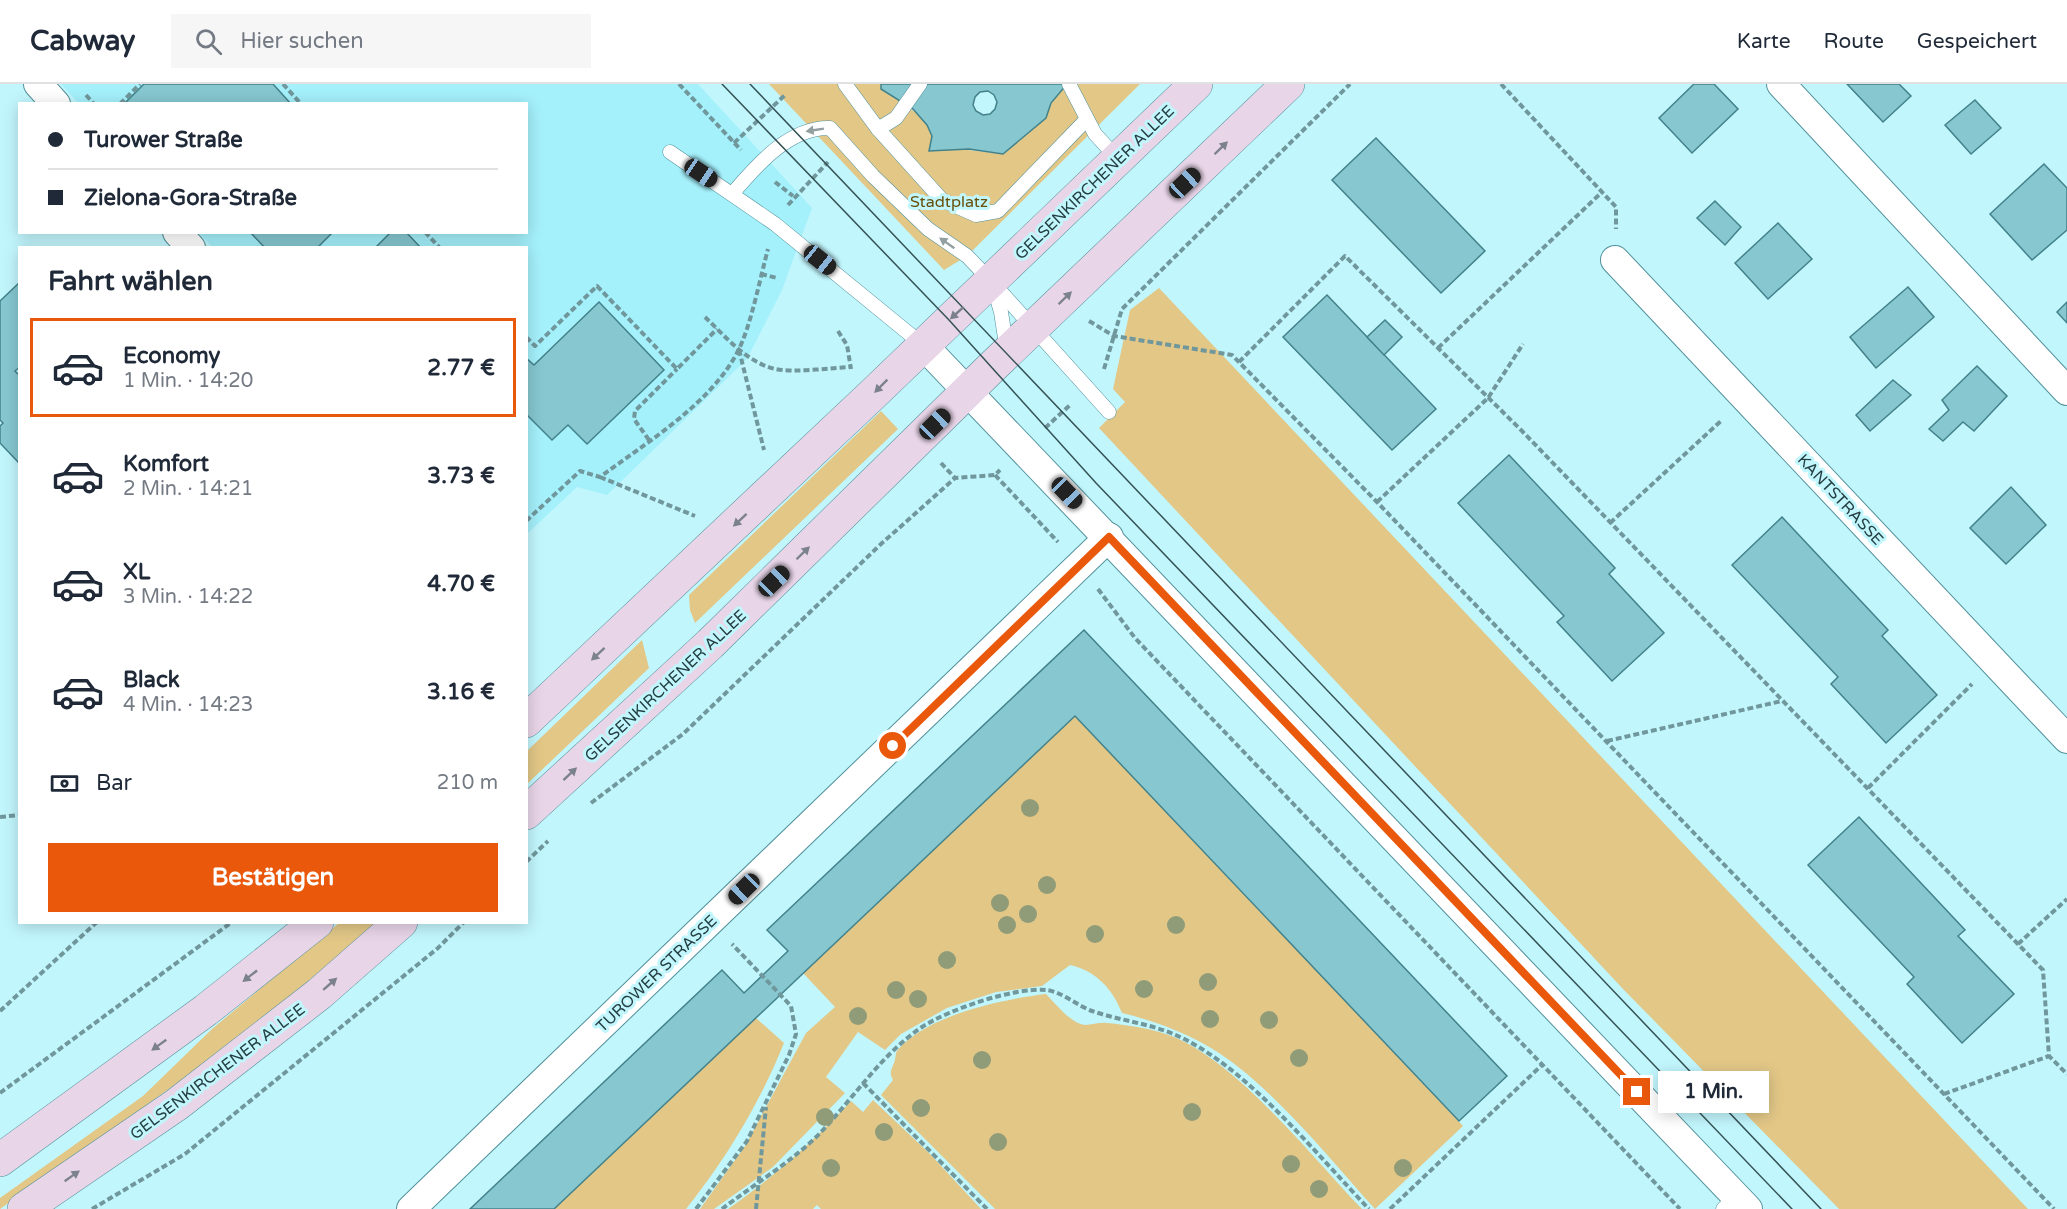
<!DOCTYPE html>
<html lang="de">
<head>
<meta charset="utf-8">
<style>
	:root { --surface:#fff; --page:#f6f6f7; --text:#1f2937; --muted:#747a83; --line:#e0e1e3; --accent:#ea580c }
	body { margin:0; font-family:"Varela Round",sans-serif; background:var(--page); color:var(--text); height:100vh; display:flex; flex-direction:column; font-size:22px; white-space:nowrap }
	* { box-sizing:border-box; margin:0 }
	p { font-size:20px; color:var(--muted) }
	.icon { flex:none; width:33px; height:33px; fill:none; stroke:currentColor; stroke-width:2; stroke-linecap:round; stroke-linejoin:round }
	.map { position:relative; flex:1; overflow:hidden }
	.side { position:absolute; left:18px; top:162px; width:510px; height:678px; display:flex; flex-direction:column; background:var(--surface); border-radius:0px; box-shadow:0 3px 15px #0003 }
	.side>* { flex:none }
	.hud { position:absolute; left:18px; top:18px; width:510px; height:132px; border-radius:0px; box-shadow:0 3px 15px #0003; display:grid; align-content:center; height:132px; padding:0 30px; background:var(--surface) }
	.end { position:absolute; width:27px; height:27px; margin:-14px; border:8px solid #ea580c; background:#fff; box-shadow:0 0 0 3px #fff }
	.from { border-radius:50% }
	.bubble { position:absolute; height:42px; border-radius:0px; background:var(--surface); box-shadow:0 3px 15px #0003; font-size:20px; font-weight:700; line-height:42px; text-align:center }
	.car { position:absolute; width:18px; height:36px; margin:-18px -9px; border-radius:8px; box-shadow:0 0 4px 2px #0007; background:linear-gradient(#222 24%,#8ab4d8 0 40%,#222 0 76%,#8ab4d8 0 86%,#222 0) }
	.hud b { display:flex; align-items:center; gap:21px; height:57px; font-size:22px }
	.hud b+b { border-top:2px solid var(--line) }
	.hud i { width:15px; height:15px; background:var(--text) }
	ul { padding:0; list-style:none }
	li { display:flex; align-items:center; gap:18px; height:99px; margin:0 12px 9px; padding:0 18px; border:3px solid transparent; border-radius:0px }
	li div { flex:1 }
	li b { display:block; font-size:22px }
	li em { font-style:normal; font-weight:700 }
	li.selected { border-color:var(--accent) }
	li>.icon { width:54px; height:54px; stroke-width:1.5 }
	h2 { padding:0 30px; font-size:27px; line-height:72px }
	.pay { display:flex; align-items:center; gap:15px; height:66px; padding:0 30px; font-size:22px }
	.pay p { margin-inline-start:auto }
	.primary-button { display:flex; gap:12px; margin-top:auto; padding:12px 30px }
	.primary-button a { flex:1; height:69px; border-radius:0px; background:var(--accent); color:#fff; font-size:24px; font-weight:700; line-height:69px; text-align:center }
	header { display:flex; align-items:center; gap:36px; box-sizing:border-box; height:84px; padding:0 30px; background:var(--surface); border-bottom:2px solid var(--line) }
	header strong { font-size:28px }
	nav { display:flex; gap:33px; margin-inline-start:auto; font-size:21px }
	.search { width:420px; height:54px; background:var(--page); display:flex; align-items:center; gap:15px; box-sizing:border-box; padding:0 21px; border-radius:0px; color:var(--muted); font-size:22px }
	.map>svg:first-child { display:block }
</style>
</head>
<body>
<header>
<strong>Cabway</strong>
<div class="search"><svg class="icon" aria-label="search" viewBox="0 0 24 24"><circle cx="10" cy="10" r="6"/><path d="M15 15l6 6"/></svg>Hier suchen</div>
<nav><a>Karte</a><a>Route</a><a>Gespeichert</a></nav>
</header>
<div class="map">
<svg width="2067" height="1125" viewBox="0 0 2067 1125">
	<rect width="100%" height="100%" fill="#c2f6fd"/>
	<polygon fill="#a4f0fb" points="61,0 698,0 812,124 782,206 747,275 607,411 577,403 527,450 526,164 213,164 199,149 526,148 526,20 79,20"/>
	<g fill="#e2c787">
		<polygon points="769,0 881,0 959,65 1003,70 1067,0 1140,0 967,172 944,186"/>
		<polygon points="1159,204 2028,1125 1839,1125 1624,906 1099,344 1125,318 1113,305 1130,226"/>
		<polygon points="881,327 898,345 695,539 690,526 689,511"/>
		<polygon points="642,556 649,584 527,700 527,667"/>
		<path d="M1075,632L1463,1042L1375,1125C1329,1074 1276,1007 1219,969C1190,950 1155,937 1122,929C1112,904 1096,887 1070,881L1042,902L996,908L947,924L901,950L885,966L858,948L826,993L845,1009L773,1083L714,1125H700L745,1062L806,949L835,923L803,889Z"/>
		<polygon points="339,839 376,839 305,900 214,973 0,1125 0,1114 143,1012 212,945"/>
		<path d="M1046,910C1056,920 1070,939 1085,941C1092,941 1100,938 1107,939C1128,941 1155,945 1174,953C1240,981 1312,1073 1362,1125H995L881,1011L893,996C889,989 891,986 894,979C896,975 895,970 897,967C926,931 1003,915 1046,910Z"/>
		<path d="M756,934L784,959C760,1019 726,1075 686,1125H554Z"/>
		<path d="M873,1016L930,1070L981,1125H821L817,1121L813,1125H728C774,1093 813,1058 851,1017L863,1028Z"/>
	</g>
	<g fill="#86c7d0" stroke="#43828b" stroke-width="1.5" fill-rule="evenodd">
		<polygon points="144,0 273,0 291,20 127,20 126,18"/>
		<path d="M881,0H1067L1051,19L1046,34L1003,70L969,65L929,67L932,52L927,41L913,25L881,5ZM988,7L994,11L997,18L995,25L990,30L983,31L976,27L973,21L975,13L980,8Z"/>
		<polygon points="1694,0 1714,0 1738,25 1692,69 1659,34"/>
		<polygon points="1847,0 1899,0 1911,12 1883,38"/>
		<polygon points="1975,16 2001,44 1971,70 1945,41"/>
		<polygon points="1376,54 1485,167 1441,209 1332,96"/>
		<polygon points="2044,80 2067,104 2067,146 2032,176 1990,130"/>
		<polygon points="1715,117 1741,143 1725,161 1697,134"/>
		<polygon points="1778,139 1812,175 1768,215 1735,179"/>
		<polygon points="250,148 333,148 317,164 265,164"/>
		<polygon points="391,148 406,148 421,164 375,164"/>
		<polygon points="20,198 20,283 15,287 20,292 20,380 0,359 0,342 3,339 0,336 0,217"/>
		<polygon points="1908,203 1934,233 1876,284 1850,253"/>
		<polygon points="1327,211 1436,325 1392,366 1283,253"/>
		<polygon points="599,218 664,286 587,360 568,341 552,356 526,330 526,274 534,281"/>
		<polygon points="2067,218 2067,239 2057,228"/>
		<polygon points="1385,236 1402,253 1384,271 1367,253"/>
		<polygon points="1977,282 2007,312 1974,347 1963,338 1943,357 1929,345 1949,326 1942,316"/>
		<polygon points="1893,296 1911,311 1870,347 1856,331"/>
		<polygon points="1509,371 1615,484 1609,490 1664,549 1612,597 1557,538 1564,532 1458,419"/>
		<polygon points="2011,403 2046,441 2006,480 1970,444"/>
		<polygon points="1782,433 1888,546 1882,552 1937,611 1886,659 1831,600 1838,593 1732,481"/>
		<polygon points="1084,546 1507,992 1459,1037 1075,632 554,1125 470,1125 722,886 744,909 788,867 767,846"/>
		<polygon points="1859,733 1965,846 1958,852 2014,910 1962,959 1907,900 1914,893 1808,781"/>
	</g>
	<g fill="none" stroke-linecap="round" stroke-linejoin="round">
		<g stroke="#52919a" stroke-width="15">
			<g id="lane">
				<polyline points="845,0 878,45 942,116 976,131 998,127 1087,35"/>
				<polyline points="1069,0 1095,50 1118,75"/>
				<polyline points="878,45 896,34 920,0"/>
				<polyline points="670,68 775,140 923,261"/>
				<path d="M732,110C757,81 789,43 830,44L873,92L928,145L967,172L991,197L1109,328"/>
				<polyline points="993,201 1001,228 1007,267"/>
				<polyline points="1723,1125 1736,1112"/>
			</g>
		</g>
		<g stroke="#52919a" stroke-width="30">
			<g id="street">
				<polyline points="38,0 56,20"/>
				<polyline points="1781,0 2067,307"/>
				<polyline points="177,148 191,164"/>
				<polyline points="1615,176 2067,655"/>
				<polyline points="923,261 1748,1125"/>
				<polyline points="411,1125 1109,453"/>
			</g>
		</g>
		<g stroke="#52919a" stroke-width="34">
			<g id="secondary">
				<polyline points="526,637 874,309 1196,0"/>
				<polyline points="526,729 710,560 992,283 1288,0"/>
				<polyline points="0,1076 206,926 317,838"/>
				<polyline points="24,1125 176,1021 319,910 401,838"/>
			</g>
		</g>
		<g stroke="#70979c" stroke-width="4" stroke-dasharray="6 3" stroke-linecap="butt">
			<polyline points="283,0 301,20"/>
			<polyline points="679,0 741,66"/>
			<polyline points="1501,0 1616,123 1616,145"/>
			<polyline points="86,11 94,20"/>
			<polyline points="120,20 140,0"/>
			<polyline points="734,59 785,11"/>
			<polyline points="775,98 793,112"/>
			<polyline points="788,121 828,78"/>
			<polyline points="425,148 440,164"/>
			<polyline points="761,190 777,194"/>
			<path d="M705,233C725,252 746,278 775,285C795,289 828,284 850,283"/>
			<polyline points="1089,237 1114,252 1232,271 1377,418 2054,1125"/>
			<polyline points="838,247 847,261 851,285"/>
			<polyline points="526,253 535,262 597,202 677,285 717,245"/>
			<polyline points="1438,264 1602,108"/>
			<polyline points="739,266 764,366"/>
			<polyline points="1239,278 1345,172 1522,347 2043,886 2049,972 2067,990"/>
			<polyline points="1104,285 1122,225 1350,0"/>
			<polyline points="1045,344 1070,321"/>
			<polyline points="649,356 634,335 635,327 677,285"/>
			<polyline points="941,379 955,394"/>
			<polyline points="995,391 1058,458"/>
			<polyline points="600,393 695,432"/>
			<polyline points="1377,418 1488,314 1523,260"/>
			<path d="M526,437L580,387L600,393C647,358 711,320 738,267C751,242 760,194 768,165"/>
			<polyline points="1610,439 1722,336"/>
			<polyline points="1098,505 1135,554 1680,1125"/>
			<polyline points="1607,657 1782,617"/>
			<polyline points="1868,704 1972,600"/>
			<polyline points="591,719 683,650 881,460 955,394 995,391 1000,386"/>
			<polyline points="0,733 20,731"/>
			<polyline points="526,778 548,757"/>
			<polyline points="2018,860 2067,815"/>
			<polyline points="0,927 97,838"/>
			<polyline points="863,999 987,1125"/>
			<polyline points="0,1009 232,838"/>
			<polyline points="1944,1010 2049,972"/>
			<polyline points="92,1125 185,1070 438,864 464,838"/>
			<polyline points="696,1125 747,1057 789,971 796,950 791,922 732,860"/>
			<path d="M722,1125C753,1101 796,1075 822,1047C855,1012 882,970 922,943C950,925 1014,903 1047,906C1062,908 1078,922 1092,927C1118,936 1146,939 1171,949C1243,978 1315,1069 1369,1125"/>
			<polyline points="756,1125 766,1023"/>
			<polyline points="1390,1125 1543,980"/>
		</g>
		<use href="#lane" stroke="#fff" stroke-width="14"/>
		<use href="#street" stroke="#fff" stroke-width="28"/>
		<use href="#secondary" stroke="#e8d5e8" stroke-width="33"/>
		<g stroke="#355356" stroke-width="1.5">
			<polyline points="722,0 949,236 1096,399 1792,1125"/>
			<polyline points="750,0 1821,1125"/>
		</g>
	</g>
	<g fill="#909b78">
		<circle cx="1030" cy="724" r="9"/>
		<circle cx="1047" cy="801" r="9"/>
		<circle cx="1000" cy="819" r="9"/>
		<circle cx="1028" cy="830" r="9"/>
		<circle cx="1007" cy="841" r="9"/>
		<circle cx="1176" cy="841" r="9"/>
		<circle cx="1095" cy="850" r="9"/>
		<circle cx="947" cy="876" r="9"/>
		<circle cx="1208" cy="898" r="9"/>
		<circle cx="1144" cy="905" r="9"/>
		<circle cx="896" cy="906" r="9"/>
		<circle cx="918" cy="915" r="9"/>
		<circle cx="858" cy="932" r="9"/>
		<circle cx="1210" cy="935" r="9"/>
		<circle cx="1269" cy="936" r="9"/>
		<circle cx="1299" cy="974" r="9"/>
		<circle cx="982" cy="976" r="9"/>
		<circle cx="921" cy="1024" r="9"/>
		<circle cx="1192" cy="1028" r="9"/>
		<circle cx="825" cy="1033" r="9"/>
		<circle cx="884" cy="1048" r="9"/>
		<circle cx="998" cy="1058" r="9"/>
		<circle cx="1291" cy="1080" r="9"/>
		<circle cx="831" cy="1084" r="9"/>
		<circle cx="1403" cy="1084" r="9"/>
		<circle cx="1319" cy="1105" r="9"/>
	</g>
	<defs><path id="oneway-solid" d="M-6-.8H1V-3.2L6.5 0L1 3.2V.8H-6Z" transform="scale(1.5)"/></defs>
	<g fill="#929fa0">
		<use href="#oneway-solid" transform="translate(815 46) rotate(171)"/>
		<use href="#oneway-solid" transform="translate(947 159) rotate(-145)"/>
	</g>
	<g fill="#7c828d">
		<use href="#oneway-solid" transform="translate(1221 64) rotate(-44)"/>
		<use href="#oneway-solid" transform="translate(1065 214) rotate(-44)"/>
		<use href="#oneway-solid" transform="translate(957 229) rotate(138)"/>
		<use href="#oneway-solid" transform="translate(881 302) rotate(135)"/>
		<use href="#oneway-solid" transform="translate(740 436) rotate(137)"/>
		<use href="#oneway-solid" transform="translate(803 469) rotate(-44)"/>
		<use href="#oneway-solid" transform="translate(598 570) rotate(137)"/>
		<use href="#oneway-solid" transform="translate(570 690) rotate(-43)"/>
		<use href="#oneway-solid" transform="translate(250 892) rotate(142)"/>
		<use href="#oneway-solid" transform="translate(330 900) rotate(-41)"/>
		<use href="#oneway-solid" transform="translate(159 961) rotate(144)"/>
		<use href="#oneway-solid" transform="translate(72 1092) rotate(-35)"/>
	</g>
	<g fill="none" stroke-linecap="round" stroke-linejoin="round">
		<polyline stroke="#ea580c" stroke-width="8" points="893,662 1109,453 1637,1008"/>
	</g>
	<g text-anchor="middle" stroke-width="6" stroke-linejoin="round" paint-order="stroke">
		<g font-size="16" fill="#243f42" stroke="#c2f6fd">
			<text transform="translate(1094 98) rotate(-44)" y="6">GELSENKIRCHENER ALLEE</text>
			<text transform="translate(1841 415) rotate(47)" y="6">KANTSTRASSE</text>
			<text transform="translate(665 601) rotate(-43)" y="6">GELSENKIRCHENER ALLEE</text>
			<text transform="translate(656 889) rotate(-44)" y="6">TUROWER STRASSE</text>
			<text transform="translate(217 987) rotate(-37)" y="6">GELSENKIRCHENER ALLEE</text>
		</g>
		<g font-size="16" fill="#68500b" stroke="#c2f6fd">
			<text x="949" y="123">Stadtplatz</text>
		</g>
	</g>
</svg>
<i class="end from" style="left:893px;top:662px"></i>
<i class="end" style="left:1637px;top:1008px"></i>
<div class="bubble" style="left:1658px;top:987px;width:111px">1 Min.</div>
<i class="car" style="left:701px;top:89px;rotate:124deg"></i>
<i class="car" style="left:1185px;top:99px;rotate:47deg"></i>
<i class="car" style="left:820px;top:176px;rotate:129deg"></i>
<i class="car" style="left:935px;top:340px;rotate:46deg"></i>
<i class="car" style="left:1067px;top:409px;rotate:136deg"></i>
<i class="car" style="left:774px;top:497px;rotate:46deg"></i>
<i class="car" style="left:744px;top:805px;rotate:226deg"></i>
<div class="hud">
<b><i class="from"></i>Turower Straße</b>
<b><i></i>Zielona-Gora-Straße</b>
</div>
<section class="side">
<h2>Fahrt wählen</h2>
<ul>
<li class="selected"><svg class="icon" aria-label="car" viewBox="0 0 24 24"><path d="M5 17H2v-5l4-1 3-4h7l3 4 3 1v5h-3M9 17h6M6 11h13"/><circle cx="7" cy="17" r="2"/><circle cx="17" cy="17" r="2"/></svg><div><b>Economy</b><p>1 Min. · 14:20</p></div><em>2.77 €</em></li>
<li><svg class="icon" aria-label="car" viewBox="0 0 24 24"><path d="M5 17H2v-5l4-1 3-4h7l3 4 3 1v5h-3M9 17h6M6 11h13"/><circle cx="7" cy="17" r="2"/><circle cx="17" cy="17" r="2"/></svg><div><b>Komfort</b><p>2 Min. · 14:21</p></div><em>3.73 €</em></li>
<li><svg class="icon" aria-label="car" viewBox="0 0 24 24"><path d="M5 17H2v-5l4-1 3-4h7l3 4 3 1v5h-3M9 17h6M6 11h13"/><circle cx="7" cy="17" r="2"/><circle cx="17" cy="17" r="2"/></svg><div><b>XL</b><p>3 Min. · 14:22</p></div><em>4.70 €</em></li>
<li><svg class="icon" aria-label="car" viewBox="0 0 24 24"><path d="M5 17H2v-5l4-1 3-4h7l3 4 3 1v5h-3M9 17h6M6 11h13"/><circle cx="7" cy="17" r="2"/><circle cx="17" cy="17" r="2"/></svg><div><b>Black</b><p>4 Min. · 14:23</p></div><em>3.16 €</em></li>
</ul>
<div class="pay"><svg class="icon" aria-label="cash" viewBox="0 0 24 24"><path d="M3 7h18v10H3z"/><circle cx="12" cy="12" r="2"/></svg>Bar<p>210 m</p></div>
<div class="primary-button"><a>Bestätigen</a></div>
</section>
</div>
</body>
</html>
